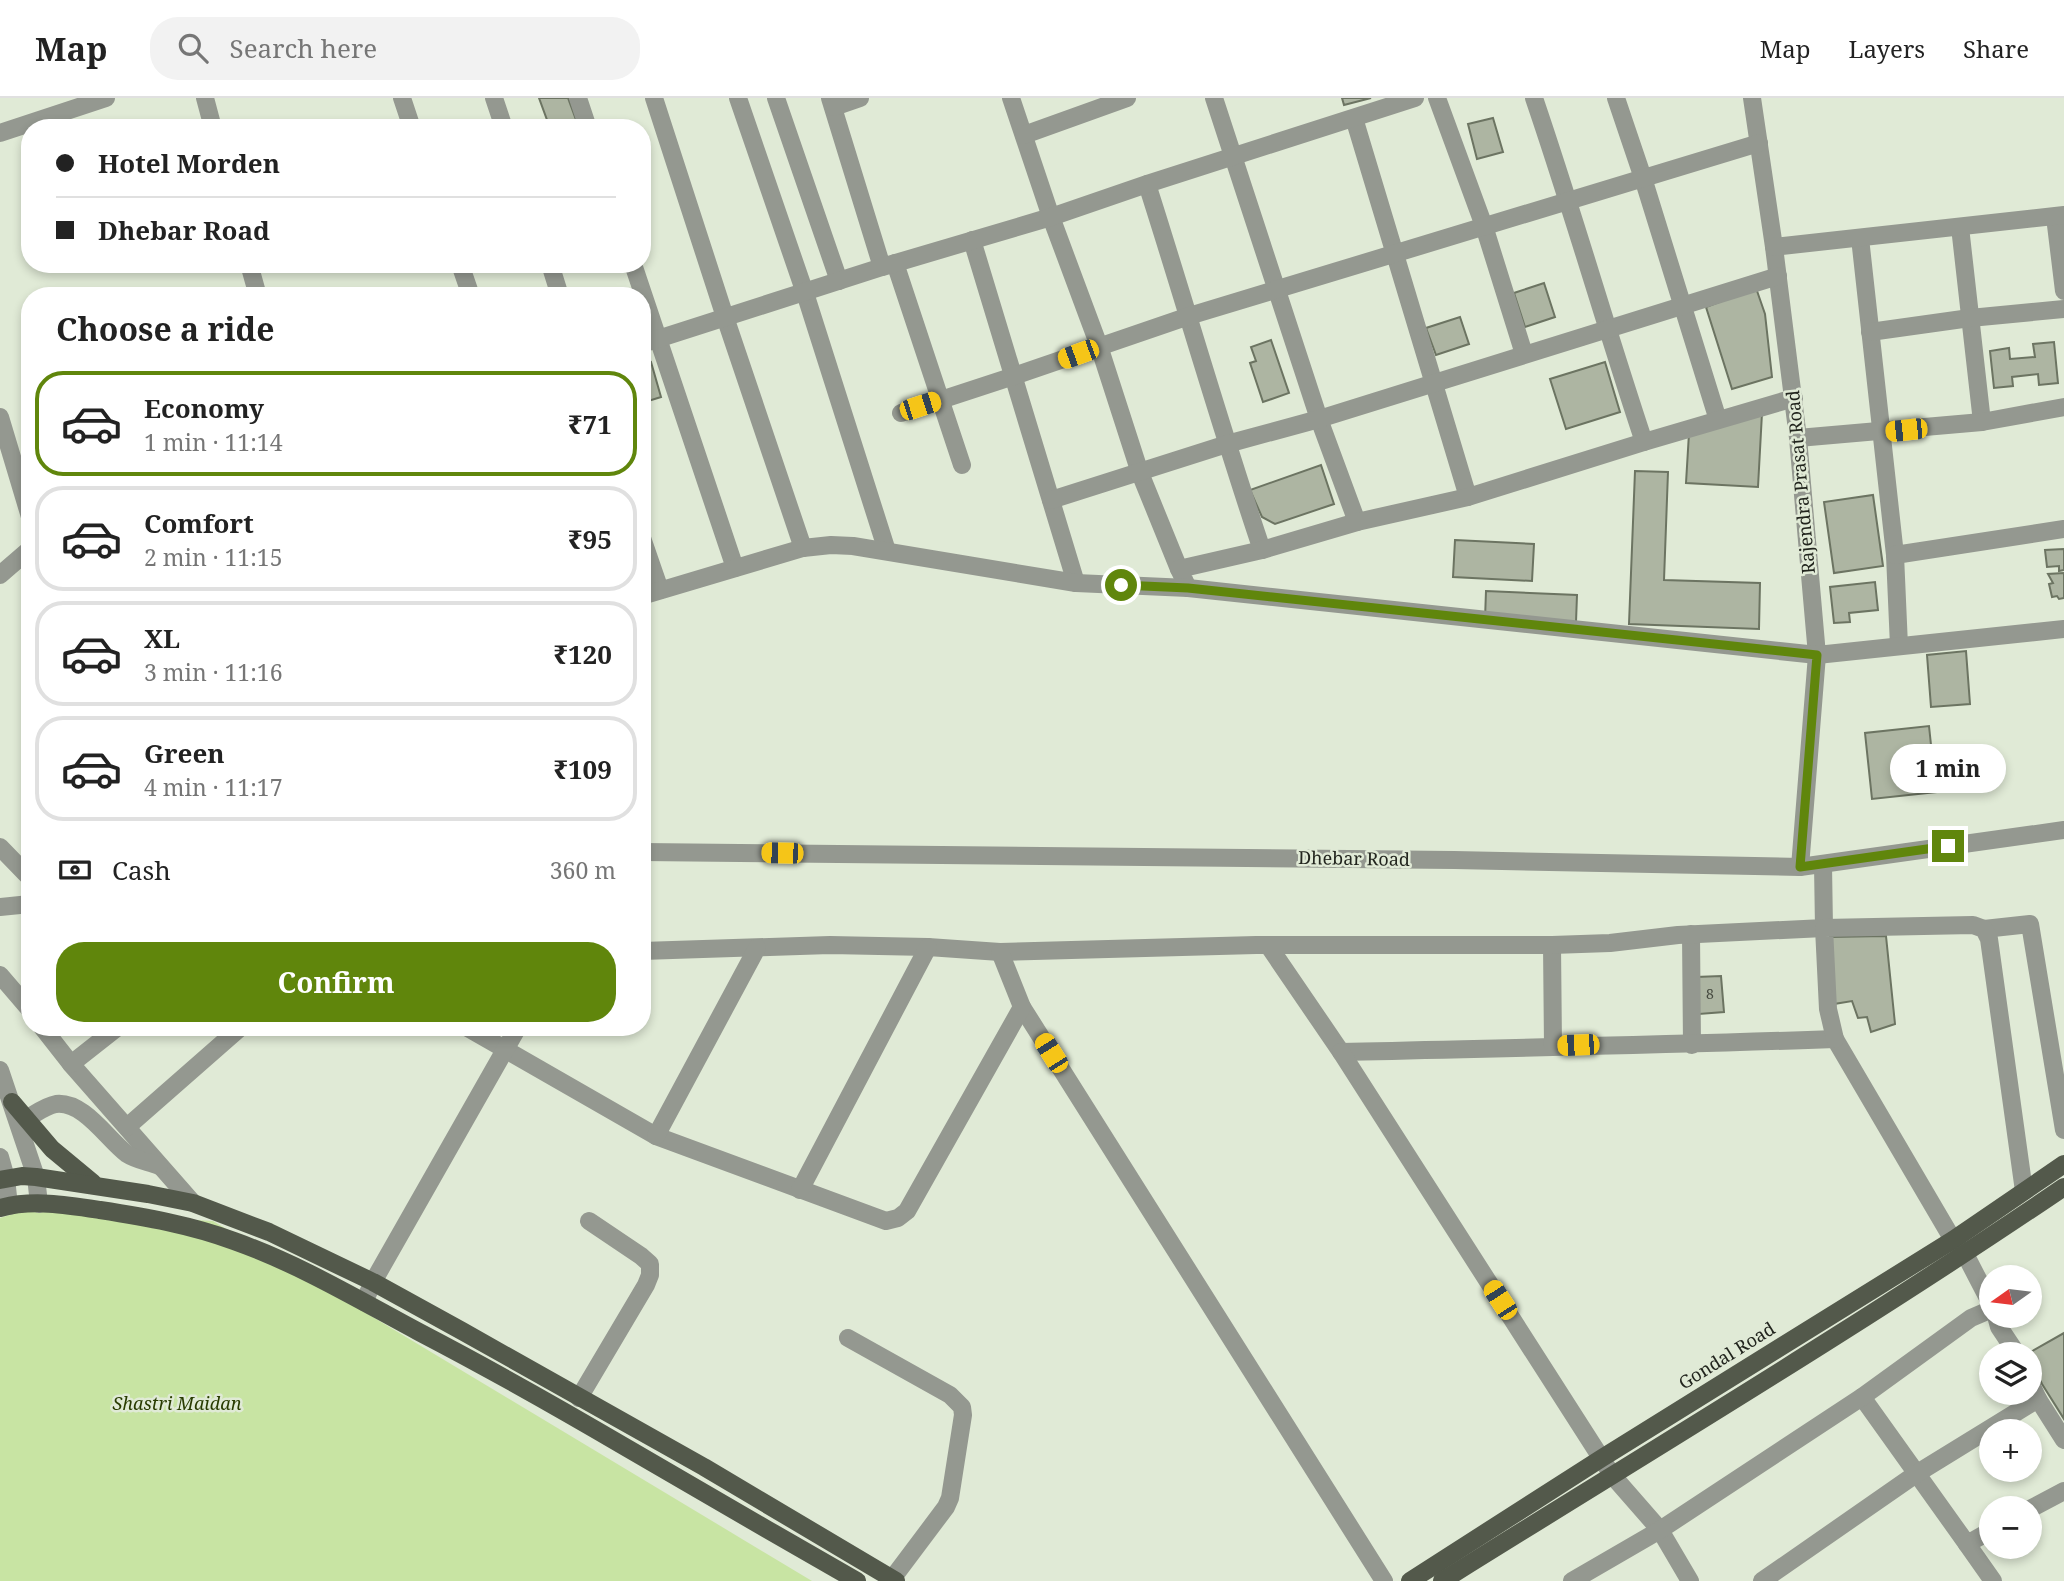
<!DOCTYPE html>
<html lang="en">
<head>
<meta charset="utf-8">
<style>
	:root { --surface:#fff; --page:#f2f2f2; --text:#222; --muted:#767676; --line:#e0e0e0; --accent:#60860c }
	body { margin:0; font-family:"Noto Serif",serif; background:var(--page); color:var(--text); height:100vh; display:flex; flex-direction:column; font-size:26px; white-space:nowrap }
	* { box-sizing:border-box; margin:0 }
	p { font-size:23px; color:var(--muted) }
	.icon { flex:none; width:38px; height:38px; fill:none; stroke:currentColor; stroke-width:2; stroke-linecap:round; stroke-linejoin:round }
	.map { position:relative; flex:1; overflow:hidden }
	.panel { position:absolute; left:21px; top:189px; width:630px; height:749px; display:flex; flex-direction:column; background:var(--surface); border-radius:28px; box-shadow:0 4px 10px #0003 }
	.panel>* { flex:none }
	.banner { position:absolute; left:21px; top:21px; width:630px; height:154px; border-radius:28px; box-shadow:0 4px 10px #0003; display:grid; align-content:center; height:154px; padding:0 35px; background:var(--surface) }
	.needle { width:46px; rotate:256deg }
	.controls { position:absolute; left:1979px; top:1167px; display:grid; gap:14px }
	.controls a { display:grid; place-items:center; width:63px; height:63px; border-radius:50%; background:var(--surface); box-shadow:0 4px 10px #0003; font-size:35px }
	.end { position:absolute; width:32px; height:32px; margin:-16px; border:9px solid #60860c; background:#fff; box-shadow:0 0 0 4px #fff }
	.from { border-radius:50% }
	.bubble { position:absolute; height:49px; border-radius:24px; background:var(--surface); box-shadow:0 4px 10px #0003; font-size:23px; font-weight:700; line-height:49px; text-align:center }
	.car { position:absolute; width:21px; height:42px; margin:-21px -10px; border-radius:9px; box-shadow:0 0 5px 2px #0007; background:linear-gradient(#f5c518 24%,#345 0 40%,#f5c518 0 76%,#345 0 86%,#f5c518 0) }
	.banner b { display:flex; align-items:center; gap:24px; height:66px; font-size:26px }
	.banner b+b { border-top:2px solid var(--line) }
	.banner i { width:18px; height:18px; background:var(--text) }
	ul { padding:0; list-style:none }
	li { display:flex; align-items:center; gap:21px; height:105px; margin:0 14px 10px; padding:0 21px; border:4px solid var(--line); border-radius:28px }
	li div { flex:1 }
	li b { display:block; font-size:26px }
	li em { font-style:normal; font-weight:700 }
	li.current { border-color:var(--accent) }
	li>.icon { width:63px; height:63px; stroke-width:1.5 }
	h2 { padding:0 35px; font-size:32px; line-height:84px }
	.pay { display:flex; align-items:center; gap:18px; height:77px; padding:0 35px; font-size:26px }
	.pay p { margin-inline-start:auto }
	.button { display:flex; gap:14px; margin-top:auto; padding:14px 35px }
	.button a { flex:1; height:80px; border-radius:28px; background:var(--accent); color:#fff; font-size:28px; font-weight:700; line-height:80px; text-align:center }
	header { display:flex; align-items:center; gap:42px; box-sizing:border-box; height:98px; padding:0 35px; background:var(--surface); border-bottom:2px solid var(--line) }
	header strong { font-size:33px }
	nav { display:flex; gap:38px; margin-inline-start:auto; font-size:24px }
	.search { width:490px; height:63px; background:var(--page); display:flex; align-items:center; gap:18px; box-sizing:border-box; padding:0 24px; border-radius:28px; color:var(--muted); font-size:26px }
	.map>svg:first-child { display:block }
</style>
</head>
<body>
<header>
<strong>Map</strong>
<div class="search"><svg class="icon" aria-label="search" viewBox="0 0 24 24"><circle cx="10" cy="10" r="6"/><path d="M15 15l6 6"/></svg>Search here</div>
<nav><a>Map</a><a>Layers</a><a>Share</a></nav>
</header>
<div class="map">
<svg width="2064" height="1483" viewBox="0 0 2064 1483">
	<rect width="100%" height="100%" fill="#e0ead6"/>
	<polygon fill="#c8e4a3" points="25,1112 213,1123 812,1483 0,1483 0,1120"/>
	<g fill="#adb5a2" stroke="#6c7462" stroke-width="2">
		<polygon points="539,0 568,0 579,30 550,30"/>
		<polygon points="1342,0 1371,0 1344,7"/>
		<polygon points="1493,20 1503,54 1477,61 1468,26"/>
		<polygon points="1544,185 1555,219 1525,229 1514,195"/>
		<polygon points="1756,190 1765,216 1772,279 1732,291 1706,209"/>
		<polygon points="1460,219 1469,246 1436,257 1426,230"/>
		<polygon points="1271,242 1289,295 1263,304 1250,265 1256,263 1251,249"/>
		<polygon points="2054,244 2058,285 2039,287 2038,276 2012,279 2013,288 1994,290 1990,253 2009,250 2010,261 2035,259 2033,246"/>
		<polygon points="651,264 661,299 642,305 642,267"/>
		<polygon points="1605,264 1620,314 1566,331 1550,281"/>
		<polygon points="1762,315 1758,389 1686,385 1689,335"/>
		<polygon points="1321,367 1334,406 1275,426 1262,419 1250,392"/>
		<polygon points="1635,373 1668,374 1664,482 1760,485 1759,531 1629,526"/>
		<polygon points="1873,397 1883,468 1834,475 1824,404"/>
		<polygon points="1455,442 1534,446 1532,483 1453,479"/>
		<polygon points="2064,451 2064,472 2059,473 2059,468 2047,469 2045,452"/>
		<polygon points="2064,475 2064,500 2059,501 2057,498 2052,499 2049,486 2053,485 2048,476"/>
		<polygon points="1875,484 1878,512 1849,515 1850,524 1834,525 1830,489"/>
		<polygon points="1486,493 1577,497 1576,524 1485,521"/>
		<polygon points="1966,553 1970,606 1931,609 1927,557"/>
		<polygon points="1929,628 1936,694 1872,701 1865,635"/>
		<polygon points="1886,838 1895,926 1871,934 1867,919 1858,920 1852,903 1834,906 1830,839"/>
		<polygon points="1721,878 1724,914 1699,916 1696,879"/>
		<polygon points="2064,1235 2064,1321 2042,1286 2030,1261 2030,1256 2027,1256"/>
	</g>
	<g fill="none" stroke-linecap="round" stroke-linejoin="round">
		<g stroke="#949890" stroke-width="18">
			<polyline points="205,0 213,30"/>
			<polyline points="402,0 412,30"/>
			<polyline points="494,0 504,30"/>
			<polyline points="578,0 588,30"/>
			<polyline points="654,0 725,219 803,450"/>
			<polyline points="738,0 805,195 887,453"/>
			<polyline points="776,0 839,183"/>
			<polyline points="830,0 882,169"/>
			<polyline points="1011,0 1051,119 1099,248 1140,375 1179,471"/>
			<polyline points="1214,0 1319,321 1357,424"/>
			<polyline points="1437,0 1484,128 1524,256"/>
			<path d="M1534,0C1573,114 1606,230 1644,344"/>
			<polyline points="1616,0 1643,80 1718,322"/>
			<polyline points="1752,0 1774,149 1798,340 1817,557 1800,769"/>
			<polyline points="834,9 860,0"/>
			<polyline points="1354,20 1468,399"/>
			<polyline points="0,35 106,0"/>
			<polyline points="1024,37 1127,0"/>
			<path d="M1147,86C1186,208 1221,331 1262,452"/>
			<polyline points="2055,119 2064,193"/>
			<polyline points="1960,129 1982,324"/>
			<polyline points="1860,140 1895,457 1899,548"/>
			<polyline points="972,142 1076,485"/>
			<polyline points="1774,149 2064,117"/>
			<polyline points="895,165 962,367"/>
			<polyline points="249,166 258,198"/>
			<polyline points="460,166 471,198"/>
			<polyline points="550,166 560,198"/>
			<polyline points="633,166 735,470"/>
			<polyline points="1870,234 1970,220 2064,211"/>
			<polyline points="642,246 882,169 1051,119 1147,86 1415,0"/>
			<polyline points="901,315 1014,278 1189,218 1759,45"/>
			<polyline points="0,319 30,419"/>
			<polyline points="1798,340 1982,324 2064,309"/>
			<polyline points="1051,402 1227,346 1319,321 1778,178"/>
			<polyline points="642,440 660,492"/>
			<polyline points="1895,457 2064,431"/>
			<polyline points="0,477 30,451"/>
			<polyline points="1188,490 1179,471 1262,452 1357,424 1468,399 1644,344 1794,300"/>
			<polyline points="642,498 803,450 831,447 853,448 1076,485 1188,490 1817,557 2064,531"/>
			<polyline points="0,749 30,780"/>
			<polyline points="642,754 1454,762 1800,769 2064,732"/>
			<polyline points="0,809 30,806"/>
			<polyline points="1984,831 2030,826 2064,1032"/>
			<polyline points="1691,836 1692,947"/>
			<path d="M1268,847L1341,954C1506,950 1670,947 1835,941L1953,1142L1965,1156L1992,1208"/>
			<polyline points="1552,847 1553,948"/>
			<polyline points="642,853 830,847 928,849 1000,854 1256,847 1552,847 1610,845 1678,837 1824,830 1823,767"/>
			<polyline points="0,877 30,912"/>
			<polyline points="1022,909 1384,1483"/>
			<polyline points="42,929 71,966 193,1105"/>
			<polyline points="466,929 656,1038 886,1123 898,1120 907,1113 1022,909 1000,854"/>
			<polyline points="1835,941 1828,911 1824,830 1973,827 1984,831 1989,841 2024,1093"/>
			<polyline points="1341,954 1612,1377 1660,1432 1690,1483"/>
			<polyline points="71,966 118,929"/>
			<polyline points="0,972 36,1079 39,1106"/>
			<path d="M26,1021C35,1016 45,1008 56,1006C84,1003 107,1041 127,1056C136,1062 149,1064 159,1068"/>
			<polyline points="127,1029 241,929"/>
			<polyline points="656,1038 757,850"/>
			<polyline points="0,1059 6,1080 9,1108"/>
			<polyline points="800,1092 928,849"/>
			<polyline points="364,1204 373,1184 518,929"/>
			<polyline points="1996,1218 1999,1229 2017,1256"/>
			<polyline points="848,1240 950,1297 962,1309 963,1317 950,1400 946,1409 892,1481"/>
			<polyline points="2030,1284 2038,1301 2064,1342"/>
			<polyline points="1862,1299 1967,1446 1992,1432"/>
			<polyline points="579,1300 646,1187 650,1177 650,1166 641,1158 589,1123"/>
			<polyline points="2030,1411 2064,1393"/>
			<polyline points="1967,1446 1993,1483"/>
			<polyline points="1572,1483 1660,1432 1862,1299 1971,1220 1992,1211"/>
			<polyline points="1762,1483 1916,1376 2038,1301"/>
		</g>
		<g stroke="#53594b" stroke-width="18">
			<polyline points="12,1004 52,1051 93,1085"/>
			<polyline points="0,1082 22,1078 36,1079 148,1096 193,1105 269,1134 373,1184 462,1233 704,1369 896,1483"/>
			<path d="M0,1110C32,1101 68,1107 100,1112C145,1119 191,1127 234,1143C299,1166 359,1202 419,1234C490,1271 559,1310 627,1350C704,1395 780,1439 857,1483"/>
			<polyline points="1410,1483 1602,1360 1953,1142 2064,1066"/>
			<path d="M1442,1483C1650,1353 1861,1227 2064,1089"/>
		</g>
	</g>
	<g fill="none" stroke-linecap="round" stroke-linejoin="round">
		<polyline stroke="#60860c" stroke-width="9" points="1121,487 1188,490 1817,557 1800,769 1948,748"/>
	</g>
	<g text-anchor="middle" stroke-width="5" stroke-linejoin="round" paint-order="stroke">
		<g font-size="14" fill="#45493f">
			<text x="1710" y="901">8</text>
		</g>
		<g font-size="18" fill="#22251e" stroke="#e0ead6">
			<text transform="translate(1801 384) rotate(-95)" y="6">Rajendra Prasat Road</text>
			<text transform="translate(1354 761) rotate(1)" y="6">Dhebar Road</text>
			<text transform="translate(1727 1258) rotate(-32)" y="6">Gondal Road</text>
		</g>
		<g font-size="18" font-style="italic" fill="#283b00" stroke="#e0ead6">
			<text x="177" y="1312">Shastri Maidan</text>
		</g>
	</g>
</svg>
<div class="controls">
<a><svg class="needle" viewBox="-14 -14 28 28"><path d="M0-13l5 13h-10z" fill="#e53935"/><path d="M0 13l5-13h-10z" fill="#767676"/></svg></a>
<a><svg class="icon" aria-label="layers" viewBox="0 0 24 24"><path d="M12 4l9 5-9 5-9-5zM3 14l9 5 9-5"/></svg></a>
<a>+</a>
<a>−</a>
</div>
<i class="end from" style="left:1121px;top:487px"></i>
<i class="end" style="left:1948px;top:748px"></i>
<div class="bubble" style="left:1890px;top:646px;width:116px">1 min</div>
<i class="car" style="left:1078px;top:256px;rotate:250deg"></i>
<i class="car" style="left:920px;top:308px;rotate:72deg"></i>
<i class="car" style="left:1906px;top:332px;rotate:264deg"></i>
<i class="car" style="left:782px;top:755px;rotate:271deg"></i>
<i class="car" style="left:1578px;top:947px;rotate:268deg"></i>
<i class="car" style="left:1051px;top:955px;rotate:328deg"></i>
<i class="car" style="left:1500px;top:1202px;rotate:327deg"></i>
<div class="banner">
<b><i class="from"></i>Hotel Morden</b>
<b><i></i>Dhebar Road</b>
</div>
<section class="panel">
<h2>Choose a ride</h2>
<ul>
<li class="current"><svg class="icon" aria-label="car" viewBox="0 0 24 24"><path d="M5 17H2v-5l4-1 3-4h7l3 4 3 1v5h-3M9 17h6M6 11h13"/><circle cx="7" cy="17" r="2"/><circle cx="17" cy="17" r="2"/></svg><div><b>Economy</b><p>1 min · 11:14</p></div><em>₹71</em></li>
<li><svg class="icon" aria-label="car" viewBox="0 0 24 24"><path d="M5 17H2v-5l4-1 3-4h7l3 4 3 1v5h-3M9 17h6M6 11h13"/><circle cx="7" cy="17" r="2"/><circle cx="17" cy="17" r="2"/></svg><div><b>Comfort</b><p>2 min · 11:15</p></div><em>₹95</em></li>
<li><svg class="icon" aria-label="car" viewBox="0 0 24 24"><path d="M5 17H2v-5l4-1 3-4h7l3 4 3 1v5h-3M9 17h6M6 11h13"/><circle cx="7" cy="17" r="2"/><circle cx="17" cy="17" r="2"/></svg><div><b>XL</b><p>3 min · 11:16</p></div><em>₹120</em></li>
<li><svg class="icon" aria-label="car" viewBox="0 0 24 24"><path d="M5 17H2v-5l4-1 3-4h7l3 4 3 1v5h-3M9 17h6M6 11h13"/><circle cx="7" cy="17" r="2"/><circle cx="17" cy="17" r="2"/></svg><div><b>Green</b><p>4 min · 11:17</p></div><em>₹109</em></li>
</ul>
<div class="pay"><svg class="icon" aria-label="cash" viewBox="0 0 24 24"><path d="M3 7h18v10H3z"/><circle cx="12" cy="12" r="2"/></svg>Cash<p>360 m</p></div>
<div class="button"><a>Confirm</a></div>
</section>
</div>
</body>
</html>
